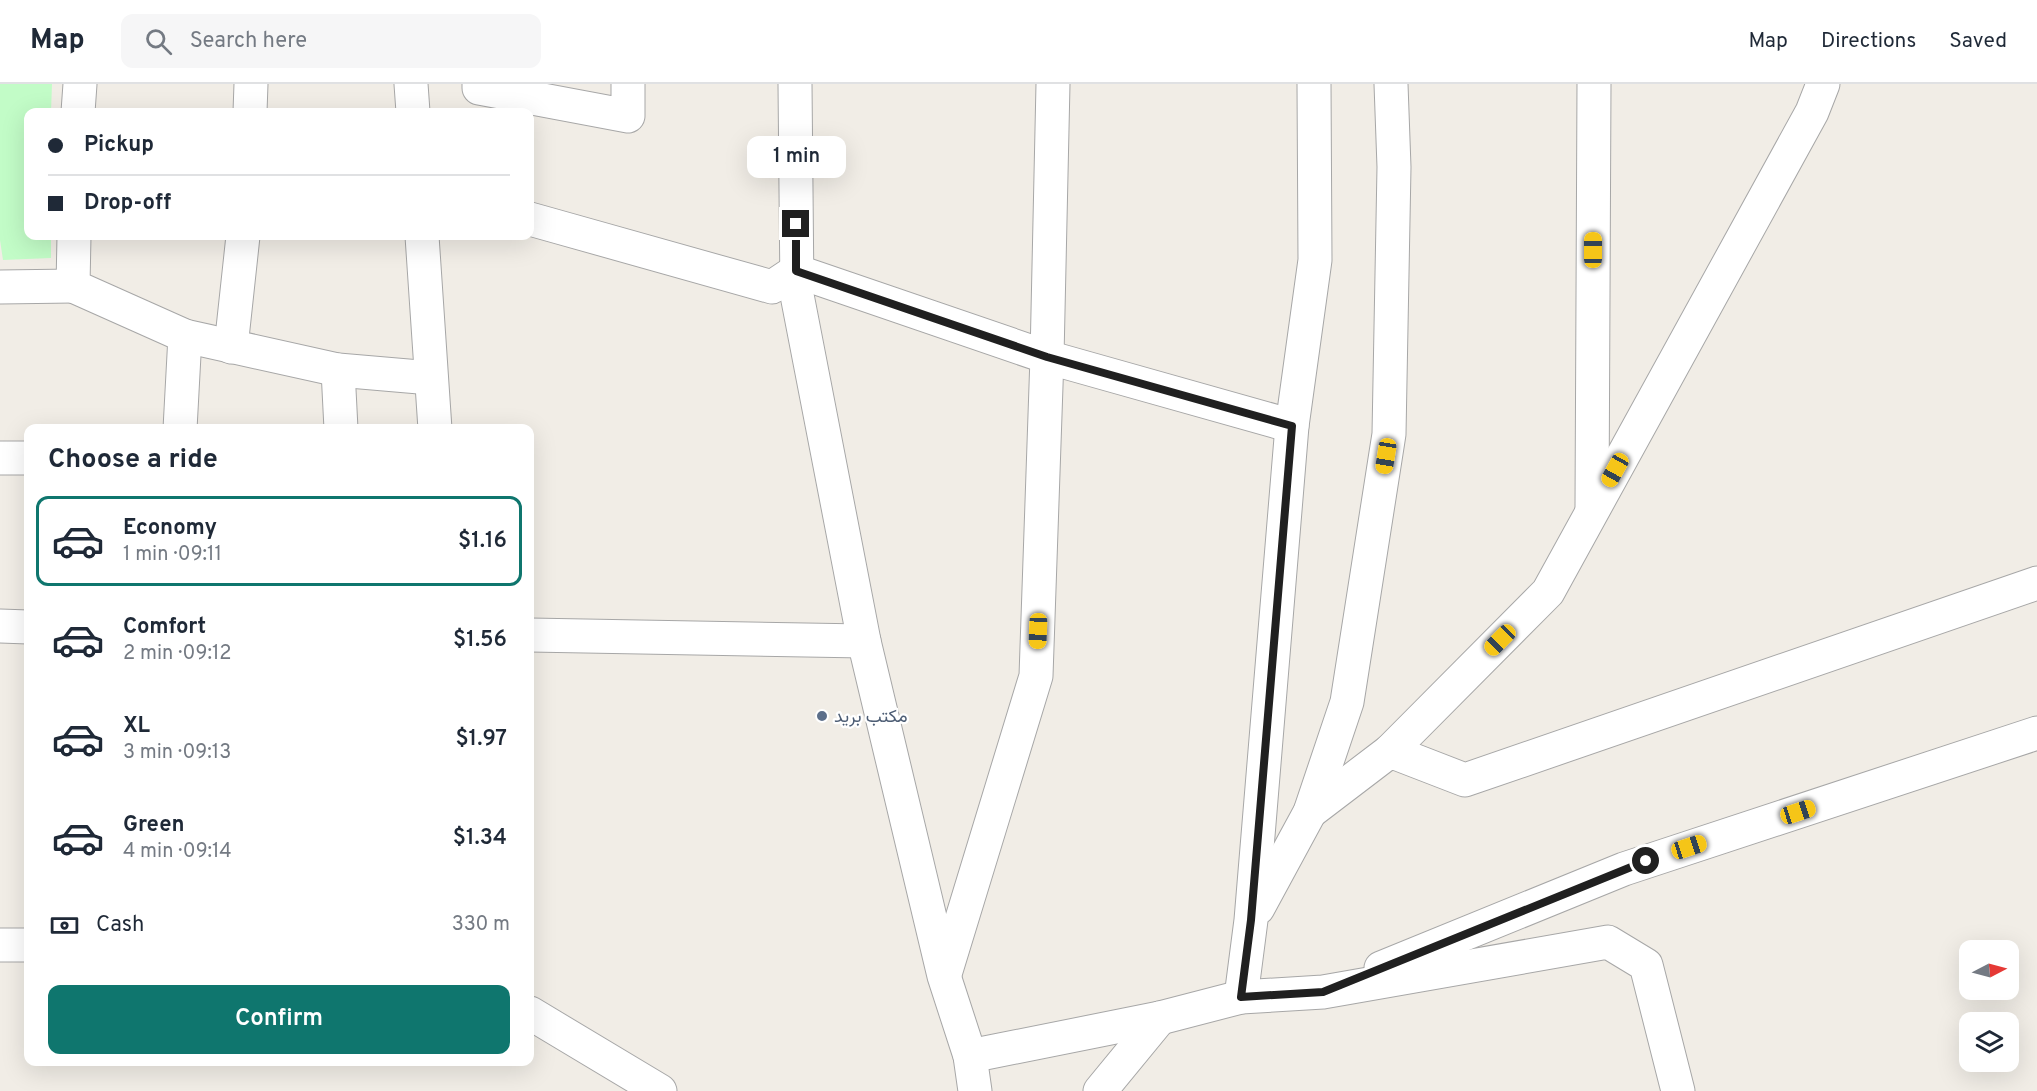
<!DOCTYPE html>
<html lang="en">
<head>
<meta charset="utf-8">
<style>
	:root { --surface:#fff; --page:#f6f6f7; --text:#1f2937; --muted:#747a83; --line:#e0e1e3; --accent:#0f766e }
	body { margin:0; font-family:Overpass,Vazirmatn,sans-serif; background:var(--page); color:var(--text); height:100vh; display:flex; flex-direction:column; font-size:22px; white-space:nowrap }
	* { box-sizing:border-box; margin:0 }
	p { font-size:20px; color:var(--muted) }
	.icon { flex:none; width:33px; height:33px; fill:none; stroke:currentColor; stroke-width:2; stroke-linecap:round; stroke-linejoin:round }
	.map { position:relative; flex:1; overflow:hidden }
	.details { position:absolute; left:24px; top:340px; width:510px; height:642px; display:flex; flex-direction:column; background:var(--surface); border-radius:12px; box-shadow:0 6px 24px #0002 }
	.details>* { flex:none }
	.top-card { position:absolute; left:24px; top:24px; width:510px; height:132px; border-radius:12px; box-shadow:0 6px 24px #0002; display:grid; align-content:center; height:132px; padding:0 24px; background:var(--surface) }
	.needle { width:39px; rotate:84deg }
	.fabs { position:absolute; left:1959px; top:856px; display:grid; gap:12px }
	.fabs a { display:grid; place-items:center; width:60px; height:60px; border-radius:12px; background:var(--surface); box-shadow:0 6px 24px #0002; font-size:30px }
	.end { position:absolute; width:27px; height:27px; margin:-14px; border:8px solid #202020; background:#fff; box-shadow:0 0 0 3px #fff }
	.from { border-radius:50% }
	.bubble { position:absolute; height:42px; border-radius:12px; background:var(--surface); box-shadow:0 6px 24px #0002; font-size:20px; font-weight:600; line-height:42px; text-align:center }
	.car { position:absolute; width:18px; height:36px; margin:-18px -9px; border-radius:8px; box-shadow:0 0 4px 2px #0007; background:linear-gradient(#f5c518 24%,#345 0 40%,#f5c518 0 76%,#345 0 86%,#f5c518 0) }
	.top-card b { display:flex; align-items:center; gap:21px; height:57px; font-size:22px }
	.top-card b+b { border-top:2px solid var(--line) }
	.top-card i { width:15px; height:15px; background:var(--text) }
	ul { padding:0; list-style:none }
	li { display:flex; align-items:center; gap:18px; height:90px; margin:0 12px 9px; padding:0 12px; border:3px solid transparent; border-radius:12px }
	li div { flex:1 }
	li b { display:block; font-size:22px }
	li em { font-style:normal; font-weight:600 }
	li.current { border-color:var(--accent) }
	li>.icon { width:54px; height:54px; stroke-width:1.5 }
	h2 { padding:0 24px; font-size:27px; line-height:72px }
	.pay { display:flex; align-items:center; gap:15px; height:66px; padding:0 24px; font-size:22px }
	.pay p { margin-inline-start:auto }
	.cta { display:flex; gap:12px; margin-top:auto; padding:12px 24px }
	.cta a { flex:1; height:69px; border-radius:12px; background:var(--accent); color:#fff; font-size:24px; font-weight:600; line-height:69px; text-align:center }
	header { display:flex; align-items:center; gap:36px; box-sizing:border-box; height:84px; padding:0 30px; background:var(--surface); border-bottom:2px solid var(--line) }
	header strong { font-size:28px }
	nav { display:flex; gap:33px; margin-inline-start:auto; font-size:21px }
	.search { width:420px; height:54px; background:var(--page); display:flex; align-items:center; gap:15px; box-sizing:border-box; padding:0 21px; border-radius:12px; color:var(--muted); font-size:22px }
	.map>svg:first-child { display:block }
</style>
</head>
<body>
<header>
<strong>Map</strong>
<div class="search"><svg class="icon" aria-label="search" viewBox="0 0 24 24"><circle cx="10" cy="10" r="6"/><path d="M15 15l6 6"/></svg>Search here</div>
<nav><a>Map</a><a>Directions</a><a>Saved</a></nav>
</header>
<div class="map">
<svg width="2037" height="1007" viewBox="0 0 2037 1007">
	<rect width="100%" height="100%" fill="#f1ede6"/>
	<polygon fill="#c2fcc7" points="0,0 52,0 51,28 28,28 28,152 51,152 51,174 3,176 0,156"/>
	<g fill="none" stroke-linecap="round" stroke-linejoin="round">
		<g stroke="#a7a7a7" stroke-width="35">
			<g id="street">
				<polyline points="411,0 413,28"/>
				<polyline points="479,0 479,4 628,32 628,0"/>
				<polyline points="795,0 797,211 864,557 944,892 970,972 975,1007"/>
				<polyline points="78,28 80,0"/>
				<polyline points="250,28 251,0"/>
				<polyline points="530,135 772,203 796,187 1047,273 1292,342"/>
				<polyline points="74,152 73,202 185,252 338,286 431,294"/>
				<polyline points="422,152 435,345"/>
				<polyline points="0,203 73,202"/>
				<polyline points="231,263 243,152"/>
				<polyline points="338,286 341,345"/>
				<polyline points="180,345 185,252"/>
				<polyline points="0,374 28,374"/>
				<polyline points="1592,423 1594,0"/>
				<polyline points="0,542 28,543"/>
				<polyline points="530,551 864,557"/>
				<polyline points="1390,667 1548,508 1812,28 1823,0"/>
				<polyline points="1310,728 1390,667 1465,696 2037,499"/>
				<polyline points="1258,824 1310,728 1347,618 1389,350 1394,83 1391,0"/>
				<polyline points="0,861 28,861"/>
				<polyline points="1381,884 1624,785 2037,649"/>
				<polyline points="945,890 1036,592 1047,273 1053,0"/>
				<polyline points="1241,913 1251,836 1292,342 1315,176 1314,0"/>
				<polyline points="530,929 660,1007"/>
				<polyline points="970,972 1160,934 1241,913 1323,908 1608,858 1646,881 1678,1007"/>
				<polyline points="1100,1007 1160,934"/>
			</g>
		</g>
		<use href="#street" stroke="#fff" stroke-width="33"/>
	</g>
	<g fill="none" stroke-linecap="round" stroke-linejoin="round">
		<polyline stroke="#202020" stroke-width="8" points="796,140 796,187 1047,273 1292,342 1251,836 1241,913 1323,908 1646,777"/>
	</g>
	<circle fill="#5c6f8a" stroke="#fff" stroke-width="2" cx="822" cy="632" r="6"/>
	<g text-anchor="middle" stroke-width="4.5" stroke-linejoin="round" paint-order="stroke">
		<g font-size="18" fill="#4e5e75" stroke="#fff" text-anchor="start">
			<text x="834" y="638">مكتب بريد</text>
		</g>
	</g>
</svg>
<div class="fabs">
<a><svg class="needle" viewBox="-14 -14 28 28"><path d="M0-13l5 13h-10z" fill="#e53935"/><path d="M0 13l5-13h-10z" fill="#747a83"/></svg></a>
<a><svg class="icon" aria-label="layers" viewBox="0 0 24 24"><path d="M12 4l9 5-9 5-9-5zM3 14l9 5 9-5"/></svg></a>
</div>
<i class="end from" style="left:1646px;top:777px"></i>
<i class="end" style="left:796px;top:140px"></i>
<div class="bubble" style="left:747px;top:52px;width:99px">1 min</div>
<i class="car" style="left:1593px;top:166px;rotate:0deg"></i>
<i class="car" style="left:1386px;top:372px;rotate:189deg"></i>
<i class="car" style="left:1615px;top:386px;rotate:209deg"></i>
<i class="car" style="left:1038px;top:547px;rotate:182deg"></i>
<i class="car" style="left:1500px;top:556px;rotate:225deg"></i>
<i class="car" style="left:1798px;top:728px;rotate:72deg"></i>
<i class="car" style="left:1689px;top:763px;rotate:72deg"></i>
<div class="top-card">
<b><i class="from"></i>Pickup</b>
<b><i></i>Drop-off</b>
</div>
<section class="details">
<h2>Choose a ride</h2>
<ul>
<li class="current"><svg class="icon" aria-label="car" viewBox="0 0 24 24"><path d="M5 17H2v-5l4-1 3-4h7l3 4 3 1v5h-3M9 17h6M6 11h13"/><circle cx="7" cy="17" r="2"/><circle cx="17" cy="17" r="2"/></svg><div><b>Economy</b><p>1 min · 09:11</p></div><em>$1.16</em></li>
<li><svg class="icon" aria-label="car" viewBox="0 0 24 24"><path d="M5 17H2v-5l4-1 3-4h7l3 4 3 1v5h-3M9 17h6M6 11h13"/><circle cx="7" cy="17" r="2"/><circle cx="17" cy="17" r="2"/></svg><div><b>Comfort</b><p>2 min · 09:12</p></div><em>$1.56</em></li>
<li><svg class="icon" aria-label="car" viewBox="0 0 24 24"><path d="M5 17H2v-5l4-1 3-4h7l3 4 3 1v5h-3M9 17h6M6 11h13"/><circle cx="7" cy="17" r="2"/><circle cx="17" cy="17" r="2"/></svg><div><b>XL</b><p>3 min · 09:13</p></div><em>$1.97</em></li>
<li><svg class="icon" aria-label="car" viewBox="0 0 24 24"><path d="M5 17H2v-5l4-1 3-4h7l3 4 3 1v5h-3M9 17h6M6 11h13"/><circle cx="7" cy="17" r="2"/><circle cx="17" cy="17" r="2"/></svg><div><b>Green</b><p>4 min · 09:14</p></div><em>$1.34</em></li>
</ul>
<div class="pay"><svg class="icon" aria-label="cash" viewBox="0 0 24 24"><path d="M3 7h18v10H3z"/><circle cx="12" cy="12" r="2"/></svg>Cash<p>330 m</p></div>
<div class="cta"><a>Confirm</a></div>
</section>
</div>
</body>
</html>
